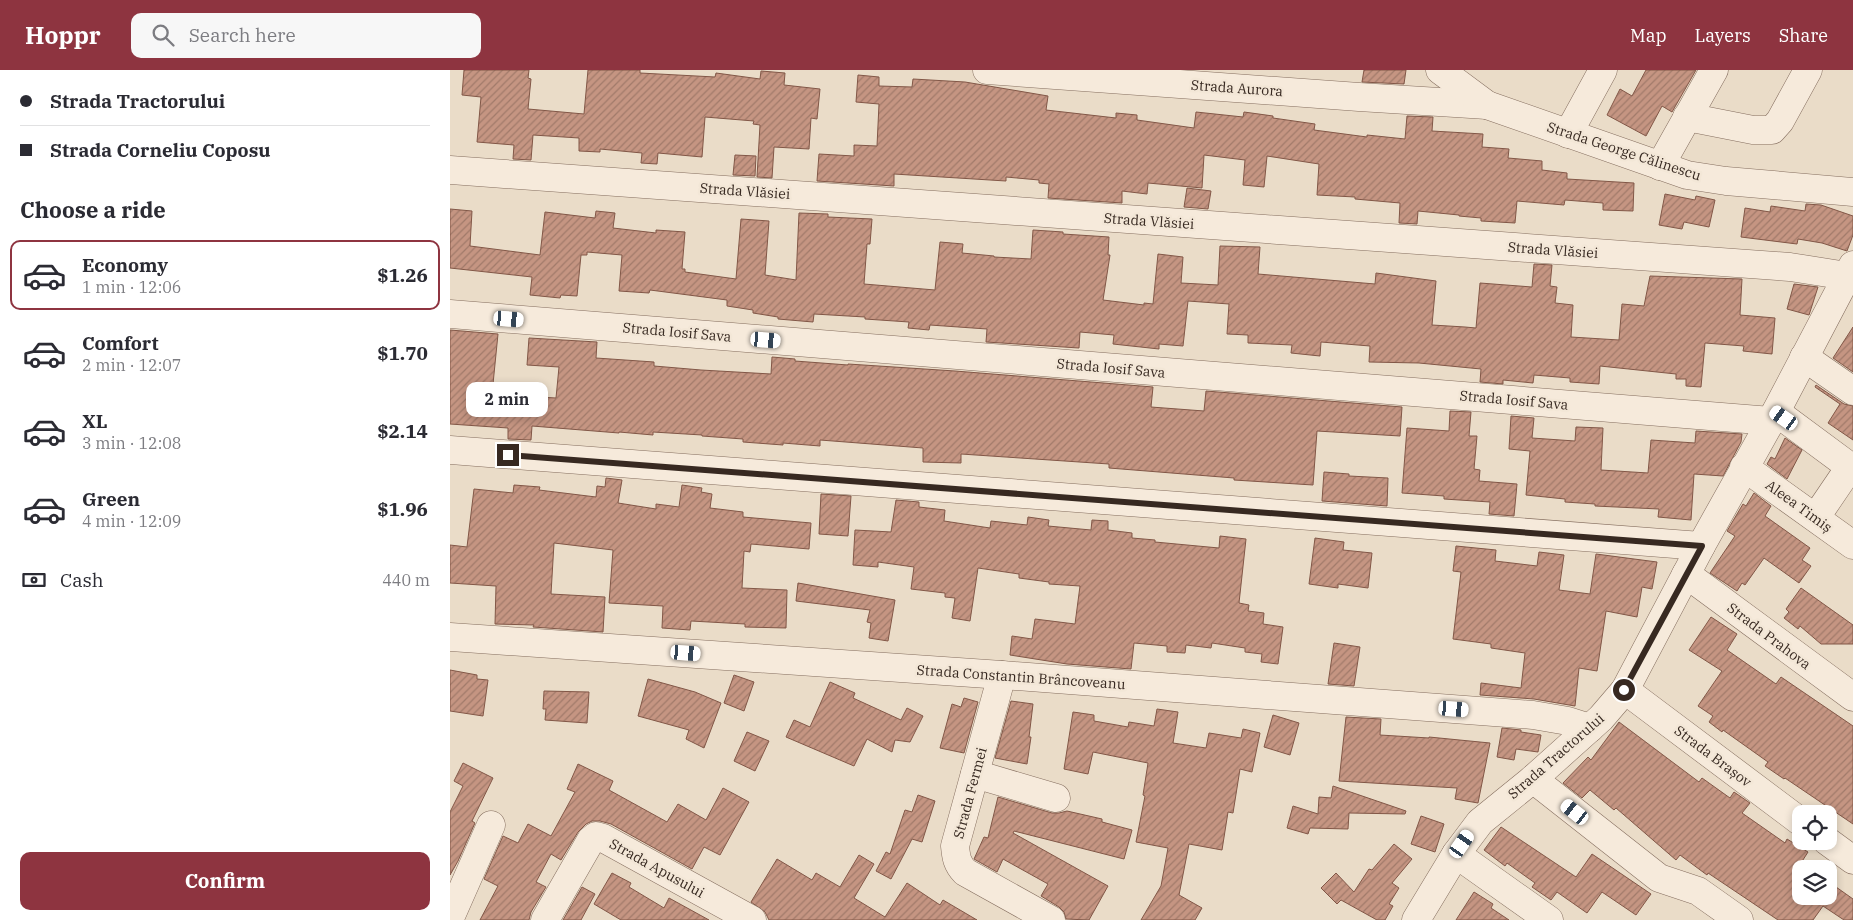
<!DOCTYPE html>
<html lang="en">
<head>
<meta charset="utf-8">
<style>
	:root { --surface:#fff; --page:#f7f7f7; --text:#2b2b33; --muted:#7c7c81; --line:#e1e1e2; --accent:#8e3440 }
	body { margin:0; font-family:"IBM Plex Serif",serif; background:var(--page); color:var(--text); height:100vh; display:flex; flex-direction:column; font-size:19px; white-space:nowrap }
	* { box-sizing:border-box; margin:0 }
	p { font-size:16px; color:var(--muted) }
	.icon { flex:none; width:28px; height:28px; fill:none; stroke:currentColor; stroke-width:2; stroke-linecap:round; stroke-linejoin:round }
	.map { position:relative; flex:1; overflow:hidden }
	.drawer { display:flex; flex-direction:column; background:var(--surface); width:450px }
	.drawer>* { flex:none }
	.guide { display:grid; align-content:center; height:110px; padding:0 20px; background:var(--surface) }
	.tools { position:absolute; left:1342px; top:735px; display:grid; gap:10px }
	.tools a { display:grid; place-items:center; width:45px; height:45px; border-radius:10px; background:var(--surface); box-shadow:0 2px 8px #0003; font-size:25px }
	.end { position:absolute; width:22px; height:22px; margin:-11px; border:6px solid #372921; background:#fff; box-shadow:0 0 0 2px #fff }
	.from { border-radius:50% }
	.bubble { position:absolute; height:35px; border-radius:10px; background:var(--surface); box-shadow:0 2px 8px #0003; font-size:16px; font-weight:700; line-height:35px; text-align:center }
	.car { position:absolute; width:15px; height:30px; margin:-15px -8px; border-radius:6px; box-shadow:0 0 4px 1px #0007; background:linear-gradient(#fff 24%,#345 0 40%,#fff 0 76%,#345 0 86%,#fff 0) }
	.guide b { display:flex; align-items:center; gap:18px; height:48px; font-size:19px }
	.guide b+b { border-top:1px solid var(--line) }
	.guide i { width:12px; height:12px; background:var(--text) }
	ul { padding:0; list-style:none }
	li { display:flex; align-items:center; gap:15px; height:70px; margin:0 10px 8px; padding:0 10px; border:2px solid transparent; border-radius:10px }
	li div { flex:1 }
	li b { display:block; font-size:19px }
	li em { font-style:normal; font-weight:700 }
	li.active { border-color:var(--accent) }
	li>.icon { width:45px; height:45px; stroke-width:1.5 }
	h2 { padding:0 20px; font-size:22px; line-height:60px }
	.pay { display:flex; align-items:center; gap:12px; height:55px; padding:0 20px; font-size:19px }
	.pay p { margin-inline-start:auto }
	.primary-button { display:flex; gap:10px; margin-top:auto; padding:10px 20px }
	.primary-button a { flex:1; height:58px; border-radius:10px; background:var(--accent); color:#fff; font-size:20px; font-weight:700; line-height:58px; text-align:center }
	header { display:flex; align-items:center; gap:30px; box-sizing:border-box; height:70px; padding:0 25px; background:var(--accent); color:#fff }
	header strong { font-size:24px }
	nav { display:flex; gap:28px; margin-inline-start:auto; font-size:18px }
	.search { width:350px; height:45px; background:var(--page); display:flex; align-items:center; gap:12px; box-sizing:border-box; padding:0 18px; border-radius:10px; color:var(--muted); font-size:19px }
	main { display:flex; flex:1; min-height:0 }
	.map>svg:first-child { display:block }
</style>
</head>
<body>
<header>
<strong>Hoppr</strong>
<div class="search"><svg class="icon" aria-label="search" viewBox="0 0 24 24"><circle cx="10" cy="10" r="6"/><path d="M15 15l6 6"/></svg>Search here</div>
<nav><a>Map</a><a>Layers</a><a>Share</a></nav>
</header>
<main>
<section class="drawer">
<div class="guide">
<b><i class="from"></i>Strada Tractorului</b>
<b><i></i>Strada Corneliu Coposu</b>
</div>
<h2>Choose a ride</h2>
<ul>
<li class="active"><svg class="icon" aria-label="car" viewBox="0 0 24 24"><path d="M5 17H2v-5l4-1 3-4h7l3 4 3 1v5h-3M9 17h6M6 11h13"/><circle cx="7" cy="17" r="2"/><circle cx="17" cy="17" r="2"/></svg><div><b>Economy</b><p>1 min · 12:06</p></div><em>$1.26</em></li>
<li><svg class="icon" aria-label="car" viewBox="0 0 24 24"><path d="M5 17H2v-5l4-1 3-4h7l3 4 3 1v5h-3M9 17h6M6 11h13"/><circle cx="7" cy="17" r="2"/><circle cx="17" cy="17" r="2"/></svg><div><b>Comfort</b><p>2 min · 12:07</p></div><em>$1.70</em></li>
<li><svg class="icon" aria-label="car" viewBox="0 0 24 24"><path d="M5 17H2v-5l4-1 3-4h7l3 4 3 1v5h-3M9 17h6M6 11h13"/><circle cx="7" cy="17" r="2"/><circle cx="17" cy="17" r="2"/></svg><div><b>XL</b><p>3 min · 12:08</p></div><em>$2.14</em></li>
<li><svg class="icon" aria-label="car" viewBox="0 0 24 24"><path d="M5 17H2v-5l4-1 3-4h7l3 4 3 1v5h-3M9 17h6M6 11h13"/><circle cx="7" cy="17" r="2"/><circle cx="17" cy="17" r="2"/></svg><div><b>Green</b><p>4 min · 12:09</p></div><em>$1.96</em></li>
</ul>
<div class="pay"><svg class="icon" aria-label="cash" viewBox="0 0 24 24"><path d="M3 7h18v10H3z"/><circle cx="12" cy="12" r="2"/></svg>Cash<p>440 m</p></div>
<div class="primary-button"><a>Confirm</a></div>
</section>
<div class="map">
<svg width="1403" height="850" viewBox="0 0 1403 850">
	<defs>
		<pattern id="building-hatch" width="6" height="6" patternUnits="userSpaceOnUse" patternTransform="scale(1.25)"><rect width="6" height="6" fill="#c59582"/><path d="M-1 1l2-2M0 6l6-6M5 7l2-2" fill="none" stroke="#a17a6a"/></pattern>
	</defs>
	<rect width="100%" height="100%" fill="#eadcc8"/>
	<g fill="url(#building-hatch)" stroke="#825747">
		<polygon points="14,0 79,0 78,8 81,9 78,39 134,44 138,0 190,0 190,3 265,7 266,3 310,9 311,1 335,3 334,15 370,19 367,49 361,48 359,79 324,77 322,108 307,107 310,55 303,54 304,51 255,47 252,87 208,83 207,94 191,93 192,83 150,79 150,82 129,81 129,68 83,65 81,90 63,89 64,75 27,72 31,27 12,25"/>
		<polygon points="914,0 956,0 954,14 912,12"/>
		<polygon points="1196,0 1246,0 1222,42 1212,36 1196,66 1157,45 1170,19 1182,26"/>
		<polygon points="408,5 429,7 429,16 462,17 463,9 515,12 598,26 596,40 666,48 666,43 687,45 687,50 744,58 746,42 793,47 794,42 823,46 823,48 865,54 864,60 917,67 917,65 955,69 957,46 983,47 982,61 1033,64 1032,77 1059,79 1058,88 1092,91 1092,100 1117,103 1117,109 1184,113 1183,141 1153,140 1153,133 1115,130 1114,135 1067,131 1065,153 1031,151 1031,148 1009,146 1009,145 968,141 967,154 949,153 950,133 905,129 905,127 867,125 869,94 817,86 814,117 793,115 795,90 754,85 752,118 698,113 697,124 672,121 672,133 598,128 599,114 589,113 589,110 556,107 556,111 444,104 444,116 367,111 369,84 404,86 404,75 427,76 429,34 406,32"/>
		<polygon points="285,85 306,86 305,106 283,105"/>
		<polygon points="737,118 761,121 758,139 734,137"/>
		<polygon points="1215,124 1245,130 1246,126 1265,130 1259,157 1234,152 1232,159 1209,155"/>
		<polygon points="1356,134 1371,135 1403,146 1403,165 1397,181 1372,173 1348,169 1347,174 1291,167 1295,138 1320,142 1321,136 1355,141"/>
		<polygon points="0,139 22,141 20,176 90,185 95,142 145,148 146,141 165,143 163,158 206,163 206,160 235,162 232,199 235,199 235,202 286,209 291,149 319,151 315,205 346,210 349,143 378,144 378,147 422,149 420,174 417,174 414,214 485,220 490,172 513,174 512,183 544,186 544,187 581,189 583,160 613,162 613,164 659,167 658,185 660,185 653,230 694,235 694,233 703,234 708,184 733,187 731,213 768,215 770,176 810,177 808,204 925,214 926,203 986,211 982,255 1015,257 1026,258 1030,213 1082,217 1084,194 1102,195 1100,216 1107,217 1105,233 1123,235 1121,267 1169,270 1172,234 1194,236 1200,206 1292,209 1290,245 1325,248 1322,284 1293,281 1294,276 1255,273 1251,317 1236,316 1236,309 1226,309 1226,304 1150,296 1149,314 1120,312 1120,308 1084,305 1083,313 1053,310 1053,314 1030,312 1031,299 969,293 919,292 920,276 871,272 870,286 841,283 842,275 798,273 798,265 777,264 779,234 738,231 733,276 709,274 709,279 663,274 664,265 630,262 629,278 536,272 537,259 480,255 479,260 458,258 459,252 415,249 415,247 364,244 363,252 328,249 328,247 303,243 303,240 277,236 277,230 200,220 199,223 169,221 172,185 137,182 137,185 131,185 127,226 111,225 110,228 80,225 82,207 0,198"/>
		<polygon points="1344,214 1368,217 1359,245 1337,239"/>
		<polygon points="1403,257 1403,302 1383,288"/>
		<polygon points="0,260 48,264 43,314 56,315 55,325 106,328 109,297 77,295 79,268 147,272 146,288 204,292 204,296 251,300 321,304 322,287 345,289 345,291 398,295 398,294 505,301 703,317 701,337 754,341 756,321 952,337 950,366 867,361 863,415 784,410 784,408 659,398 659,394 511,384 511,393 473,392 473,378 370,370 370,376 333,373 333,375 293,372 293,369 252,366 252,365 203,362 203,365 169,362 169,363 82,356 81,370 58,369 58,358 0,354"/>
		<polygon points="1366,315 1394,334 1403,336 1403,370 1378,353 1390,334 1365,317"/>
		<polygon points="1000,341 1021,342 1019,366 1027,366 1024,399 1030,400 1029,411 1067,414 1064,446 1039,444 1040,432 994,429 994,426 952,423 957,358 999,361"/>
		<polygon points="1061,346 1084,348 1082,368 1125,371 1126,357 1153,358 1151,400 1198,403 1201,370 1245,373 1246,361 1292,364 1291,372 1273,406 1244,404 1241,450 1208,447 1209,439 1145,436 1145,434 1115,432 1115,429 1076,425 1080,381 1059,379"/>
		<polygon points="1335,368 1352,380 1337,409 1317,394 1321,387 1325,389"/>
		<polygon points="874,402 899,404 899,406 938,408 937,436 872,431"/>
		<polygon points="156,408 172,410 168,433 206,439 206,434 229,437 232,415 252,418 251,422 262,424 260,438 293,442 293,447 361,453 359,479 301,474 300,482 294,481 292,518 337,520 336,558 295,557 295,554 241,551 240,560 212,558 213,536 159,533 163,480 104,473 101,524 155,527 153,562 83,557 84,555 45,554 46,516 0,513 0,475 17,477 24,419 63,423 64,415 90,417 89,420 146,427 147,416 155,417"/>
		<polygon points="1304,423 1321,436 1315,446 1360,478 1352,490 1361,496 1349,513 1314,488 1295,515 1292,513 1287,521 1260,503 1285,466 1277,461 1293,434 1296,436"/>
		<polygon points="371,424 401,426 398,466 369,464"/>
		<polygon points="446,430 469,432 469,437 495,440 494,451 540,458 541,451 577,455 578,447 599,450 598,456 641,460 642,450 658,451 658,460 682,463 682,468 705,470 705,472 769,478 770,466 796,469 789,533 799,535 798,541 814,543 813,554 833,557 828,594 811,592 812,584 795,582 795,578 762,573 761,578 736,575 735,583 717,582 717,576 684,573 681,599 617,594 560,585 562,566 582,569 585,549 625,554 630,516 599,514 599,512 569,508 569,504 528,498 520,551 502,548 505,528 495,527 495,523 461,519 464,497 428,492 428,497 403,495 405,460 441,462"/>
		<polygon points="865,468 894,472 893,480 922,483 918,518 888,514 888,518 859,514"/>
		<polygon points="1006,476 1046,480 1045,491 1087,496 1089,482 1114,485 1109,520 1140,524 1146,484 1207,492 1202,519 1192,517 1187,547 1156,541 1147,601 1129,598 1125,636 1084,629 1030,625 1031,613 1071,618 1075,583 1041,578 1041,574 1003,569 1011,502 1003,501"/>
		<polygon points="348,513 445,530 438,571 419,568 421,553 417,552 420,540 346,531"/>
		<polygon points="1351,518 1403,555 1403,574 1371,574 1350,556 1348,559 1334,548 1339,542 1336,539"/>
		<polygon points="1261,547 1287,564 1277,580 1326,614 1331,607 1403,656 1403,754 1335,708 1334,709 1315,696 1318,692 1273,660 1272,662 1259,652 1263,646 1248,636 1272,601 1239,580"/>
		<polygon points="884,573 910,577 904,616 878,614"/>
		<polygon points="0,600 27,605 27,609 38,610 33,646 0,641"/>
		<polygon points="284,605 304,612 294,641 274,633"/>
		<polygon points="198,609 245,622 271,633 254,678 236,669 239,660 188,646"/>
		<polygon points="380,612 405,623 403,628 451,650 457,638 473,646 460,672 445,670 442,682 417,669 404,696 336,667 344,650 360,657"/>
		<polygon points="94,621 139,622 137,653 95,650 96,639 93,639"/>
		<polygon points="514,628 528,632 514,683 490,678 502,634 511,637"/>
		<polygon points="561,631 583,634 579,667 581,667 577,694 545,688"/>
		<polygon points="707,639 728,642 723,673 756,678 759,663 791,668 793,659 810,663 802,702 790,699 783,743 778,742 772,780 739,774 729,825 752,838 745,850 691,850 711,816 718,778 686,772 695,726 693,725 698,693 643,682 638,704 614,699 623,642 644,645 644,651 678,657 679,652 704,656"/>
		<polygon points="823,645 849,653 840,685 814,677"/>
		<polygon points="896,647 931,649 930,665 979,668 979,667 1040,673 1028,733 1005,729 1007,718 889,711"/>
		<polygon points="1169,652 1249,712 1252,708 1280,728 1284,722 1300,733 1292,743 1335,773 1337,769 1358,782 1351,793 1359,799 1351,799 1351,826 1379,826 1379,812 1403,829 1403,850 1394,850 1373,836 1363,850 1328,850 1258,803 1257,805 1230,785 1226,790 1166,738 1164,740 1140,720 1132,728 1113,713 1138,687 1141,690"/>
		<polygon points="1052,658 1071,660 1071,662 1091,665 1088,682 1066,679 1064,690 1047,687"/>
		<polygon points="297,662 319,671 305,701 284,691"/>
		<polygon points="13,693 43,708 22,751 25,753 8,791 0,805 0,742 13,716 4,711"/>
		<polygon points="128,694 163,711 159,720 217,752 228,734 256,750 273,718 299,732 270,785 254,777 242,799 161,754 150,751 142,751 136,754 128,762 111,790 101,784 86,812 96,817 81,842 79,850 30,850 48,816 34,809 53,766 68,773 78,754 101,766 125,722 117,719"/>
		<polygon points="883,716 956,741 955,744 899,743 898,759 860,758 858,764 837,758 843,736 868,744 869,727 881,728"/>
		<polygon points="468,725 485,731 472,772 462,769 441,809 426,801 436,782 440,784 455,740 462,742"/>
		<polygon points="548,727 602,743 609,743 617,741 652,749 652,752 682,760 674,789 564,761 563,763 658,816 639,850 616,849 614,842 609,837 591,826 598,814 553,789 547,802 524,789 534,767 538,768"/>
		<polygon points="971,746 994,754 985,782 961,774"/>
		<polygon points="1051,757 1126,807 1142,784 1201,824 1186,845 1152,822 1137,843 1107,822 1101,830 1082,817 1085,813 1057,793 1055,796 1034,780"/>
		<polygon points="944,774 962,789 942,813 949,818 939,834 943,836 935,850 927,850 891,830 887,834 871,818 886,803 904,822 919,799 922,800"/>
		<polygon points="409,785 424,794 404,828 435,847 457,813 490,835 493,830 527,850 319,850 315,842 301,832 327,789 362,810 366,803 390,817"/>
		<polygon points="162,803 181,813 179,817 214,838 219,828 259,850 171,850 144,834"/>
		<polygon points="132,817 145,824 131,850 113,850"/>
		<polygon points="1024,822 1043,834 1041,838 1059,850 1006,850"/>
	</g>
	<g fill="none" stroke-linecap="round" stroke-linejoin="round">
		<g stroke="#856e5f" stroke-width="29">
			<g id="minor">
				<polyline points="537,0 909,27 1037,35"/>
				<polyline points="990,0 1037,35 1237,105 1276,111 1403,122"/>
				<polyline points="1237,47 1303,60 1322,60 1330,51 1358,0"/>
				<polyline points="1118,64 1153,0"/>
				<polyline points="1210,96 1264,0"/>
				<polyline points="0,100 1340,197 1397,206"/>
				<polyline points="0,244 1321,351"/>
				<polyline points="1354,287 1403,321"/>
				<polyline points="1326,342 1403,399"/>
				<polyline points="0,380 1251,476"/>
				<polyline points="1294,397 1403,475"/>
				<polyline points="1366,447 1400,397"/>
				<polyline points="1236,504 1403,627"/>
				<polyline points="0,567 552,605 1083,645 1118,651 1140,658"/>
				<path d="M552,605L505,776C506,787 507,794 515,802L601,850"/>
				<polyline points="1175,620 1351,752"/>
				<polyline points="525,704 606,728"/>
				<polyline points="1083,709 1209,808 1248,821 1289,850"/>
				<polyline points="1377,771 1403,790"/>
				<polyline points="1006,784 1099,850"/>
				<polyline points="0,848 41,755"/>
				<polyline points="95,850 141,770 146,766 153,768 302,850"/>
				<polyline points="966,850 1006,784 1030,752 1083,709 1151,648 1175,620 1251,476 1321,351 1403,195"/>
			</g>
		</g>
		<use href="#minor" stroke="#f6eadb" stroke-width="28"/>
	</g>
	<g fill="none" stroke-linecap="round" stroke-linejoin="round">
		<polyline stroke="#372921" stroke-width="6" points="58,385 1252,476 1174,620"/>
	</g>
	<g text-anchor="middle" stroke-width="5" stroke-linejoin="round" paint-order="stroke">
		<g font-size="14" fill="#372921" stroke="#f3e7d7">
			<text transform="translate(787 18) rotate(4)" y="5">Strada Aurora</text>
			<text transform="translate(1174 81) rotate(18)" y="5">Strada George Călinescu</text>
			<text transform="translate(295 121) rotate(4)" y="5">Strada Vlăsiei</text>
			<text transform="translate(699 151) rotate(4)" y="5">Strada Vlăsiei</text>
			<text transform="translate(1103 180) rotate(4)" y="5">Strada Vlăsiei</text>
			<text transform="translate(227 262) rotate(5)" y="5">Strada Iosif Sava</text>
			<text transform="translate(661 298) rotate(5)" y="5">Strada Iosif Sava</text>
			<text transform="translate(1064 330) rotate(5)" y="5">Strada Iosif Sava</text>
			<text transform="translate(1349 436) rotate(36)" y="5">Aleea Timiș</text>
			<text transform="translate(1319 566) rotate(37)" y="5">Strada Prahova</text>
			<text transform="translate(571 607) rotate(4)" y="5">Strada Constantin Brâncoveanu</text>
			<text transform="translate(1106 686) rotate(-41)" y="5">Strada Tractorului</text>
			<text transform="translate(1263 686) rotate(37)" y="5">Strada Brașov</text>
			<text transform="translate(520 723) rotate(-75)" y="5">Strada Fermei</text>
			<text transform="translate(207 798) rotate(29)" y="5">Strada Apusului</text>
		</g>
	</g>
</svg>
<div class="tools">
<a><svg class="icon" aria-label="locate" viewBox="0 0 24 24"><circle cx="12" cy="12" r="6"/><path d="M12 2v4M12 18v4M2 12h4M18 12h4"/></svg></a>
<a><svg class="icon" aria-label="layers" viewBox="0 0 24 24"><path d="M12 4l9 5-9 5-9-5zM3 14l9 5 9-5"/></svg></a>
</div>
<i class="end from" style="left:1174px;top:620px"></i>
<i class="end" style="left:58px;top:385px"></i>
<div class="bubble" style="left:16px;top:312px;width:82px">2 min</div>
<i class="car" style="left:59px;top:249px;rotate:95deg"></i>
<i class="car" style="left:316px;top:270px;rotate:95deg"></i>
<i class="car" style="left:1334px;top:348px;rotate:305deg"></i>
<i class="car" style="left:236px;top:583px;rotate:94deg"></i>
<i class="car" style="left:1004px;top:639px;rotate:94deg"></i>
<i class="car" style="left:1125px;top:742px;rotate:308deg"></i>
<i class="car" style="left:1012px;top:774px;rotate:35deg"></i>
</div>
</main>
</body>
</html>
